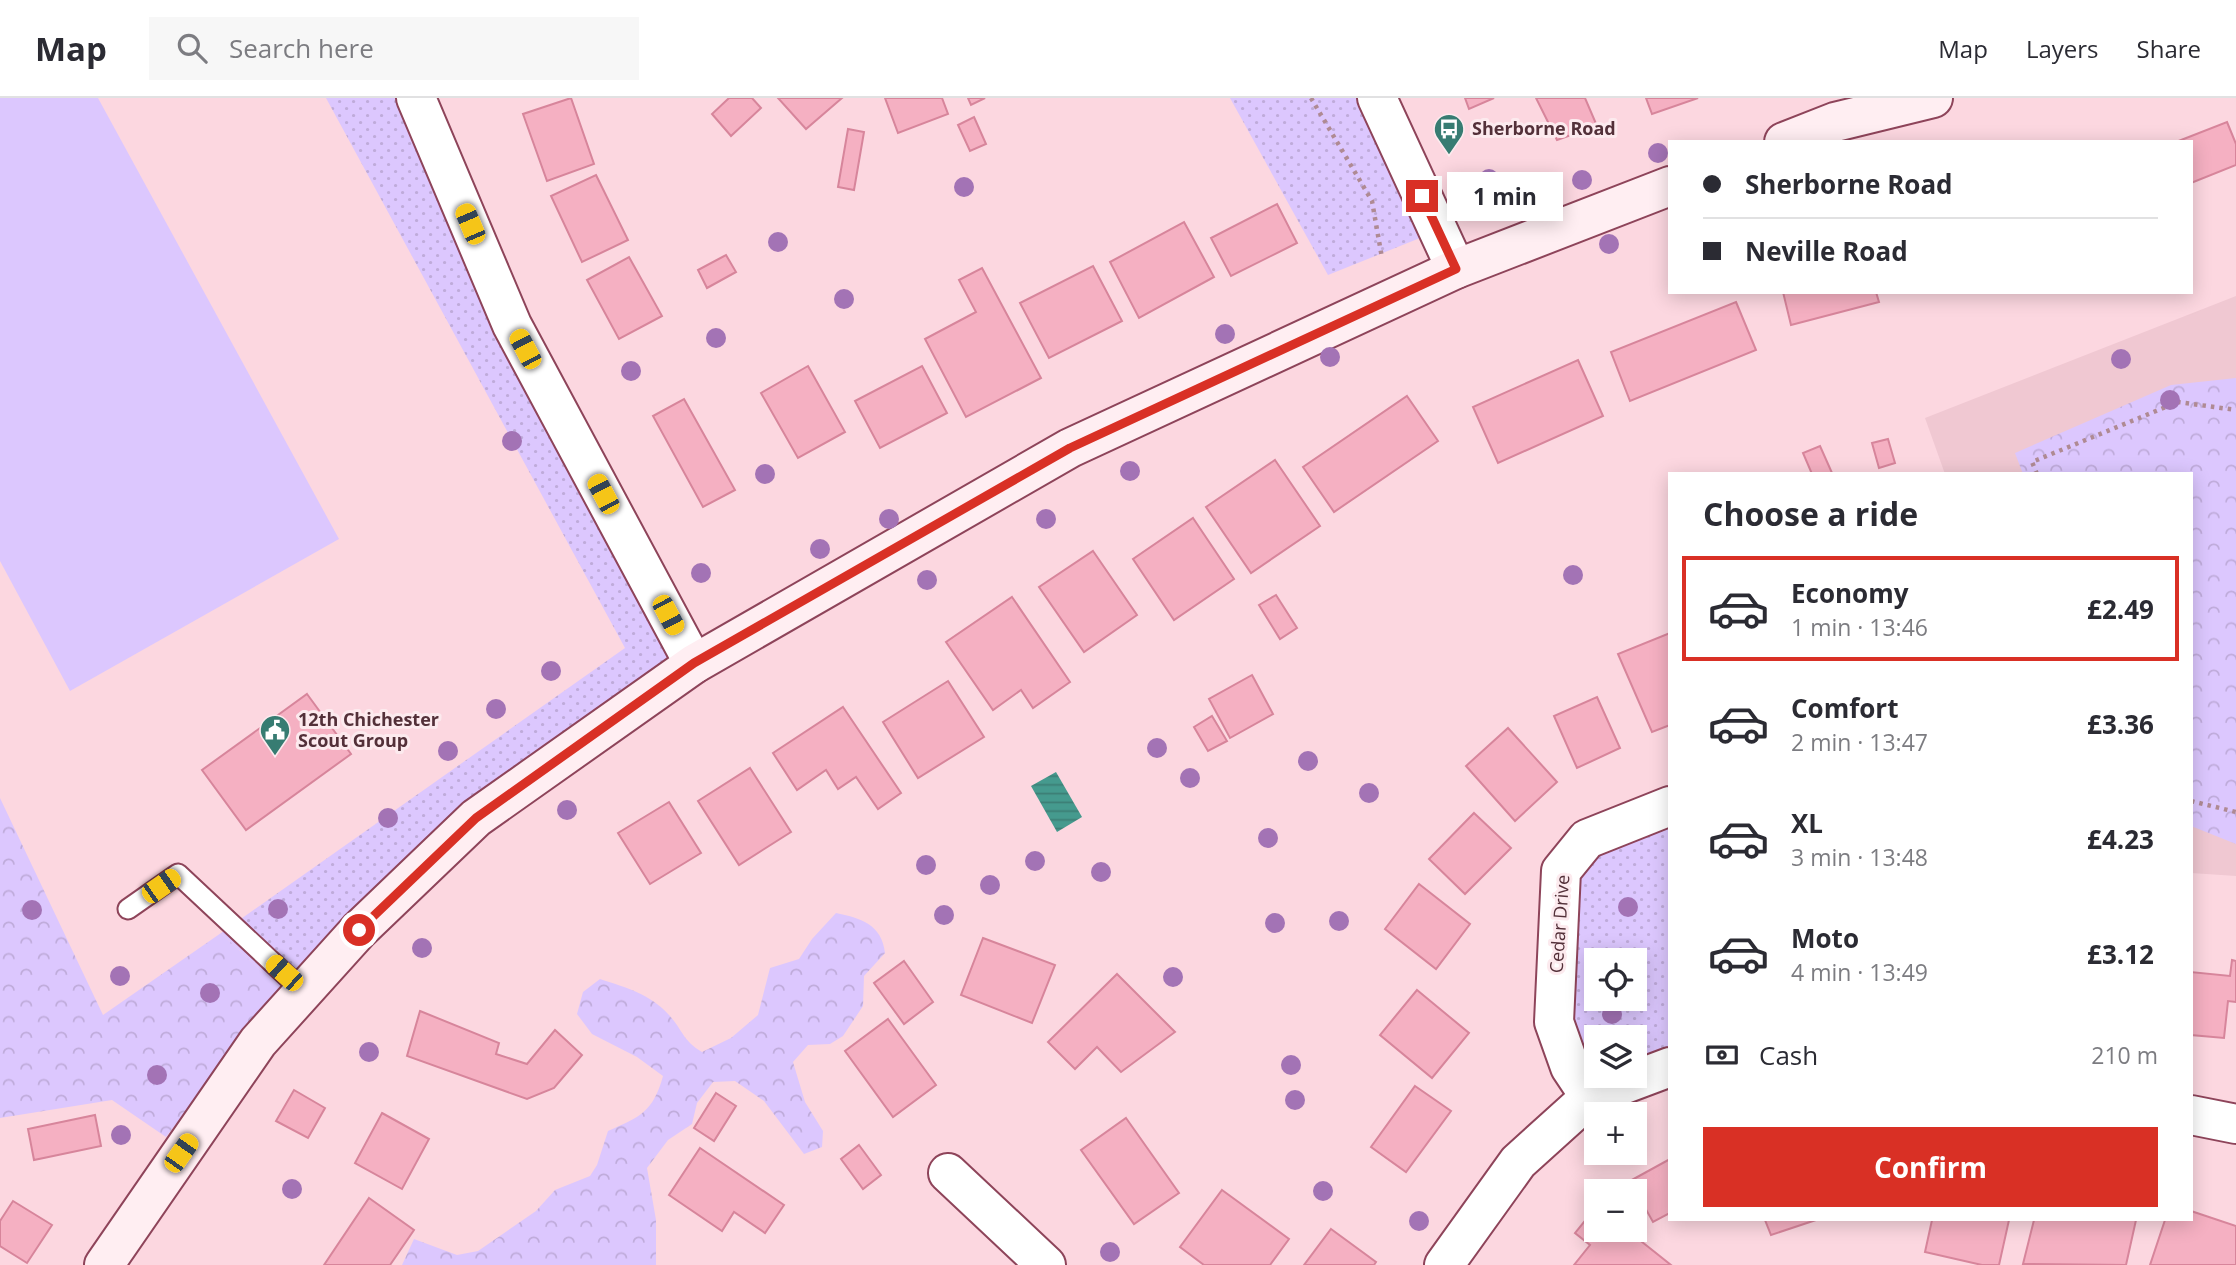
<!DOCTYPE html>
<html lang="en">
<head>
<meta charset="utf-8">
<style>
	:root { --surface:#fff; --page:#f7f7f7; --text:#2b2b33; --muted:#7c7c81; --line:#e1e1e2; --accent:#d93025 }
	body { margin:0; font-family:"Open Sans",sans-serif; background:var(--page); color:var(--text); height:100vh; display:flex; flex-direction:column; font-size:26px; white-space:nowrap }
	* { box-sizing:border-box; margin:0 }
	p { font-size:23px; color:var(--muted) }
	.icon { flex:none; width:38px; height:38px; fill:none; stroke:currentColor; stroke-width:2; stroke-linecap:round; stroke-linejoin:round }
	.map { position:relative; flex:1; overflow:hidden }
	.side { position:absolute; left:1668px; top:374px; width:525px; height:749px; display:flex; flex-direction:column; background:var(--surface); border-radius:0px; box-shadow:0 4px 18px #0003 }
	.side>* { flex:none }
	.guide { position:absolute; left:1668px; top:42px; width:525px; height:154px; border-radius:0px; box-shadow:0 4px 18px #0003; display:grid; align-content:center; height:154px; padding:0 35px; background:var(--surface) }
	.buttons { position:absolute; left:1584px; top:850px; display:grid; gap:14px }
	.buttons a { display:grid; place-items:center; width:63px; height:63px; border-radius:0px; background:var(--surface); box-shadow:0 4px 18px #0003; font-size:35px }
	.end { position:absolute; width:32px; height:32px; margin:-16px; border:9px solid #d93025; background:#fff; box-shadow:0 0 0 4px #fff }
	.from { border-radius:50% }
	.bubble { position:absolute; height:49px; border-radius:0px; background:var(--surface); box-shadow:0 4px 18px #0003; font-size:23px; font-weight:700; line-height:49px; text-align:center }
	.car { position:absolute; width:21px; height:42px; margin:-21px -10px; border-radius:9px; box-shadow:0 0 5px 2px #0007; background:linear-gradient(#f5c518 24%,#345 0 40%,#f5c518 0 76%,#345 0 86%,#f5c518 0) }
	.guide b { display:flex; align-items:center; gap:24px; height:66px; font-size:26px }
	.guide b+b { border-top:2px solid var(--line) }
	.guide i { width:18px; height:18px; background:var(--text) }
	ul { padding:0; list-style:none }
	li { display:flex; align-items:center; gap:21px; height:105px; margin:0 14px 10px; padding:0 21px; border:4px solid transparent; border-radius:0px }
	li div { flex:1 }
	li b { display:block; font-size:26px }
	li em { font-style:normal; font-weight:700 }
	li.current { border-color:var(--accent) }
	li>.icon { width:63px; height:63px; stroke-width:1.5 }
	h2 { padding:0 35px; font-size:32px; line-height:84px }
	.pay { display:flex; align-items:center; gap:18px; height:77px; padding:0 35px; font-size:26px }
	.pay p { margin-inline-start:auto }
	.cta { display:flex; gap:14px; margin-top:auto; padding:14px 35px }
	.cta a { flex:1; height:80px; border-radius:0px; background:var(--accent); color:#fff; font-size:28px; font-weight:700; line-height:80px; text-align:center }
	header { display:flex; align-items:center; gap:42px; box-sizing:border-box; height:98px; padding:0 35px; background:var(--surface); border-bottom:2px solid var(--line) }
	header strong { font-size:33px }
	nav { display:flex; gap:38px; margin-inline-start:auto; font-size:24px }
	.search { width:490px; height:63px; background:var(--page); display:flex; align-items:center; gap:18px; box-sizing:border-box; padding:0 24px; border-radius:0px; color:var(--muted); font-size:26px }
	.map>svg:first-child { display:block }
</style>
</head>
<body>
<header>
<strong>Map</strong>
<div class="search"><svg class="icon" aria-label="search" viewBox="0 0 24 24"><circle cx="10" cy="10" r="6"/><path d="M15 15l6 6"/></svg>Search here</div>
<nav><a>Map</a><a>Layers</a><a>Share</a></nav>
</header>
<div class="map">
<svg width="2236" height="1167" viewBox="0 0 2236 1167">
	<defs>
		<pattern id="grass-dots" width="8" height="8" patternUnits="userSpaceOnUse" patternTransform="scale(1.75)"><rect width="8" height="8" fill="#dcc7fe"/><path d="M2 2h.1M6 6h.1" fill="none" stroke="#bfabda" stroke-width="1.8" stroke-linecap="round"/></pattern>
		<pattern id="forest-crowns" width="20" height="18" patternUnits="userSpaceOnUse" patternTransform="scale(1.75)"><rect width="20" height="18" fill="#dcc7fe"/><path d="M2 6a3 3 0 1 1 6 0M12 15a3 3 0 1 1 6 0" fill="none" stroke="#bfabda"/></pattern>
		<pattern id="water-rules" width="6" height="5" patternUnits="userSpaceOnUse" patternTransform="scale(1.75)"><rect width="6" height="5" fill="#459a8e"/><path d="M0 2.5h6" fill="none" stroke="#3c7e75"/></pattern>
	</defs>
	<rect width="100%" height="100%" fill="#fcd7e0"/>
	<polygon fill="#f0c8d2" points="2236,198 2236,778 2191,775 2191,376 1945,376 1925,320"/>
	<g fill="url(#grass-dots)" fill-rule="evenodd">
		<polygon points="326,0 405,0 679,559 350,817 280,891 221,835 625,550"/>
		<polygon points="1230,0 1359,0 1425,138 1328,177"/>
		<path d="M1669,717V959L1635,970L1634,940H1596L1594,982L1562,921L1569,777L1594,748ZM1596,863H1634V901H1596Z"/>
	</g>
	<g fill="url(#forest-crowns)">
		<polygon points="2236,280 2236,746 2191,728 2191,376 2023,376 2015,355 2171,287"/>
		<polygon points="0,700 103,917 221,835 280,891 166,1039 112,1002 0,1020"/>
		<path d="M836,815C860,820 882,826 885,855L864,878L863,908L843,938L830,946L808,947L793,964L805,1004L823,1033L822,1049L804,1056L764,1003L735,983L713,984L697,1005L692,1026L668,1042L647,1070L656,1122V1167H402L414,1141L457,1157L478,1153L536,1113L555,1092L590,1078L597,1067L608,1033C640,1019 653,1014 663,978L637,959L592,936L577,916L583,894L600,881C627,890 650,896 669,917C683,932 682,942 702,954L731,940L758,917L770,870L799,861L812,841Z"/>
	</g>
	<polygon fill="#dcc7fe" points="0,0 98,0 339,441 70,593 0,463"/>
	<polygon fill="url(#water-rules)" points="1056,674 1082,719 1057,734 1031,688"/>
	<g fill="#f5b0c2" stroke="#d7859b" stroke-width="2">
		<polygon points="571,0 594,66 547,83 523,16"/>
		<polygon points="729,0 752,0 761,10 731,38 712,16"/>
		<polygon points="778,0 842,0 806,31"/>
		<polygon points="885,0 942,0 948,16 898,35"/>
		<polygon points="968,0 985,0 971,7"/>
		<polygon points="1465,0 1494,0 1469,11"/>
		<polygon points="1536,0 1585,0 1597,28 1557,42"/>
		<polygon points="1646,0 1698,0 1652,16"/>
		<polygon points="974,19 986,46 970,53 958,27"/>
		<polygon points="2227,24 2236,46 2236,67 2191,85 2191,44 2176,44"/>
		<polygon points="848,31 864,34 854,92 838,89"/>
		<polygon points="596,77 628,142 582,164 551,98"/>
		<polygon points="1277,106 1297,145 1231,178 1211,140"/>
		<polygon points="1184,124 1214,179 1139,220 1110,164"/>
		<polygon points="726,157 736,174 707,190 698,172"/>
		<polygon points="629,159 662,218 619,241 587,182"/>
		<polygon points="1093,168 1122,223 1049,260 1020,205"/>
		<polygon points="982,170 1041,280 966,319 925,241 976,214 959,182"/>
		<polygon points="1783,194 1876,194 1879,204 1791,227"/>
		<polygon points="1736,204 1756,252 1630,303 1611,254"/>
		<polygon points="1578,262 1603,318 1498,365 1473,309"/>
		<polygon points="808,268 845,334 798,360 761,295"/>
		<polygon points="922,268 947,315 880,350 855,303"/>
		<polygon points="1407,298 1438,343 1334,414 1303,369"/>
		<polygon points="684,301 735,392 703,409 653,318"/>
		<polygon points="1888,341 1895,365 1879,370 1872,345"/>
		<polygon points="1820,348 1832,375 1829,376 1812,376 1803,355"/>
		<polygon points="1275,362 1320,428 1251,475 1206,409"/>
		<polygon points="1193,420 1234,481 1174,522 1133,461"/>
		<polygon points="1093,453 1137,517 1084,554 1039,489"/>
		<polygon points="1276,497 1297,530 1280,541 1259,507"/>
		<polygon points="1012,499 1070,584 1033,610 1021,592 993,612 946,544"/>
		<polygon points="1670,535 1670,627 1652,634 1618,556"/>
		<polygon points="1252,577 1273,616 1230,640 1209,601"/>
		<polygon points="948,583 984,639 918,680 883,624"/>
		<polygon points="307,596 351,656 246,732 202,672"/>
		<polygon points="1597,599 1620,650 1577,670 1554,618"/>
		<polygon points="843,609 901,695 878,711 856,679 838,691 826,672 797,692 773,655"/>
		<polygon points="1212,618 1227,643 1208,653 1194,629"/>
		<polygon points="1508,630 1557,684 1515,723 1466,668"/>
		<polygon points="750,670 791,734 739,767 698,703"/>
		<polygon points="669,704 701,755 650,786 618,735"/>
		<polygon points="1474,715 1511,750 1465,796 1429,761"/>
		<polygon points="1419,786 1470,826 1436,871 1385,831"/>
		<polygon points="983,840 1055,867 1032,925 961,897"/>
		<polygon points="2232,862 2236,863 2236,904 2228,903 2224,940 2191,937 2191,874 2230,878"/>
		<polygon points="904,863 933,904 904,926 874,885"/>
		<polygon points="1117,876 1175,934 1121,974 1097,949 1075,971 1048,944"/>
		<polygon points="1417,892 1469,935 1432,980 1380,937"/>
		<polygon points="420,913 499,945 496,956 527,966 555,932 582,957 554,990 527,1001 407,958"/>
		<polygon points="888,921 936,987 893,1019 845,953"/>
		<polygon points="1415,988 1451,1013 1406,1074 1371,1049"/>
		<polygon points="294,992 325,1010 308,1040 276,1023"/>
		<polygon points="716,995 736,1008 714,1043 694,1030"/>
		<polygon points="382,1015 429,1041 402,1091 355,1065"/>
		<polygon points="95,1017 101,1048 34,1062 28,1031"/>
		<polygon points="1126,1020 1179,1095 1134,1126 1081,1052"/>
		<polygon points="859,1047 881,1077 863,1091 841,1061"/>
		<polygon points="700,1050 784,1107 765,1135 734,1114 722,1133 669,1097"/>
		<polygon points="1670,1061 1670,1115 1653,1124 1630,1083"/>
		<polygon points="1222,1092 1289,1141 1270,1167 1204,1167 1180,1149"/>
		<polygon points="369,1100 414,1132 390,1167 324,1167"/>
		<polygon points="13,1103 52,1127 27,1165 0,1148 0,1123"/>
		<polygon points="1596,1109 1596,1132 1627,1132 1671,1167 1574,1167 1590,1147 1575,1135"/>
		<polygon points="2191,1113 2236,1128 2236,1167 2150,1167 2165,1122 2191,1122"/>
		<polygon points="1765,1122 1816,1122 1771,1137"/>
		<polygon points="1932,1122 2009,1122 1999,1167 1982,1167 1925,1154"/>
		<polygon points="2034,1122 2136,1122 2126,1167 2023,1166"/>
		<polygon points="1331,1131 1376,1164 1374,1167 1304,1167"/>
	</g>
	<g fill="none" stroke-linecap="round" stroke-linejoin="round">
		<g stroke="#8e445a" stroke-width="23">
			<polyline id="lane" points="128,811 178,776 303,893"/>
		</g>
		<g stroke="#8e445a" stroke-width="42">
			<g id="street">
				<polyline points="416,0 512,227 694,566"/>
				<polyline points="1377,0 1456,171"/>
				<polyline points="1590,999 1570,969 1554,924 1561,773 1587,741 1670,708"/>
				<polyline points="2191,1017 2236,1026"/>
				<polyline points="948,1075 1046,1167"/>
				<polyline points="1444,1167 1518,1064 1590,999 1670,969"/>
			</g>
		</g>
		<g stroke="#8e445a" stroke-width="42">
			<g id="secondary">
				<polyline points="1784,44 1835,24 1933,0"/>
				<polyline points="104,1167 258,944 359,832 476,720 694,566 1070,350 1456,171 1670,88"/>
			</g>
		</g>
		<g stroke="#af8a93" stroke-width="4.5" stroke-dasharray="3.5 5" stroke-linecap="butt">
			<polyline points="1311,0 1372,103 1382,160"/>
			<polyline points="2037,376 2032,364 2178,304 2236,312"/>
			<polyline points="2191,703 2236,714"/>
		</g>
		<use href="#lane" stroke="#fff" stroke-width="19"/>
		<use href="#street" stroke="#fff" stroke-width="38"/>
		<use href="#secondary" stroke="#ffeef2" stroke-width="38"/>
	</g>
	<g fill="#a373b5">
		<circle cx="1658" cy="55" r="10"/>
		<circle cx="1489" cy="81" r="10"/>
		<circle cx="1582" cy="82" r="10"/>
		<circle cx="964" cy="89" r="10"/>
		<circle cx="778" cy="144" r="10"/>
		<circle cx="1609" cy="146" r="10"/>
		<circle cx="844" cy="201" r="10"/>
		<circle cx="1225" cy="236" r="10"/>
		<circle cx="716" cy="240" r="10"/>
		<circle cx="1330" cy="259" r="10"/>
		<circle cx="2121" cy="261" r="10"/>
		<circle cx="631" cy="273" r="10"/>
		<circle cx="2170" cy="302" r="10"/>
		<circle cx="512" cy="343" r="10"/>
		<circle cx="1130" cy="373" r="10"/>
		<circle cx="765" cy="376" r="10"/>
		<circle cx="889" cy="421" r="10"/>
		<circle cx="1046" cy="421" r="10"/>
		<circle cx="820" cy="451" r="10"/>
		<circle cx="701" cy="475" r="10"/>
		<circle cx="1573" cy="477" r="10"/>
		<circle cx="927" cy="482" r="10"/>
		<circle cx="551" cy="573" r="10"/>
		<circle cx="496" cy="611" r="10"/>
		<circle cx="1157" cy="650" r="10"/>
		<circle cx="448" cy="653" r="10"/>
		<circle cx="1308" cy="663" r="10"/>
		<circle cx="1190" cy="680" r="10"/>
		<circle cx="1369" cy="695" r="10"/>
		<circle cx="567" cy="712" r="10"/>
		<circle cx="388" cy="720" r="10"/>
		<circle cx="1268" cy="740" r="10"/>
		<circle cx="1035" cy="763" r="10"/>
		<circle cx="926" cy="767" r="10"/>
		<circle cx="1101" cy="774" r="10"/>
		<circle cx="990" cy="787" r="10"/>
		<circle cx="1628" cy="809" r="10"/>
		<circle cx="278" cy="811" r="10"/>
		<circle cx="32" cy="812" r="10"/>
		<circle cx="944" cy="817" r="10"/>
		<circle cx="1339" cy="823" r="10"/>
		<circle cx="1275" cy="825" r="10"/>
		<circle cx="422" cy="850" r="10"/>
		<circle cx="120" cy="878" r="10"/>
		<circle cx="1173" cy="879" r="10"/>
		<circle cx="210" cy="895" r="10"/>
		<circle cx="1612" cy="916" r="10"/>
		<circle cx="369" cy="954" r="10"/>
		<circle cx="1291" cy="967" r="10"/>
		<circle cx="157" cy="977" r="10"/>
		<circle cx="1295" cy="1002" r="10"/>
		<circle cx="121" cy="1037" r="10"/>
		<circle cx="292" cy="1091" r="10"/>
		<circle cx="1323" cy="1093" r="10"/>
		<circle cx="1419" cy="1123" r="10"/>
		<circle cx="1110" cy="1154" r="10"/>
	</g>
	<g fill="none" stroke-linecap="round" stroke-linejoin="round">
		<polyline stroke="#d93025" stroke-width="9" points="359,832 476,720 694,565 1070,350 1456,171 1422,98"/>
	</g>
	<defs>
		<g id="bus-pin" transform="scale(1.575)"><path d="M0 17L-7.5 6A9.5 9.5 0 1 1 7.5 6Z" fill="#377c72" stroke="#fceaee"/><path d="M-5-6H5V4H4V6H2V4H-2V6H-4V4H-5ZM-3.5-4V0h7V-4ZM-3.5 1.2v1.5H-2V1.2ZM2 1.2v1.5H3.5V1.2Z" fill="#fff"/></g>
		<g id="civic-pin" transform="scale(1.575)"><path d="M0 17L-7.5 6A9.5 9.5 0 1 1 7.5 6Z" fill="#377c72" stroke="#fceaee"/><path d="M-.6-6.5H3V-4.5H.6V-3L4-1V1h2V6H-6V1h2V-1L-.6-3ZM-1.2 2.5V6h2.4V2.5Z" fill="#fff"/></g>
	</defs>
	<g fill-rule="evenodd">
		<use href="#bus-pin" x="1449" y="31"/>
		<use href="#civic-pin" x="275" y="632"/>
	</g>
	<g text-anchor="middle" stroke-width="6" stroke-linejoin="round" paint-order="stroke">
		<g font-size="18" font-weight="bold" fill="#533039" stroke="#fceaee" text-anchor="start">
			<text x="1472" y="37">Sherborne Road</text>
			<text x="298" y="628">12th Chichester<tspan x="298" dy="21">Scout Group</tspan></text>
		</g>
		<g font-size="18" fill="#533039" stroke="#fceaee">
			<text transform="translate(1560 826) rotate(-86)" y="6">Cedar Drive</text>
		</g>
	</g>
</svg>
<div class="buttons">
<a><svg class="icon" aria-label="locate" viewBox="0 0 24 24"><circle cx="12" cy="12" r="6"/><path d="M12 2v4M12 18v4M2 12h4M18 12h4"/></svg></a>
<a><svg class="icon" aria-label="layers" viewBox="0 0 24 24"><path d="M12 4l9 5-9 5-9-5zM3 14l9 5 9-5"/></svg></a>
<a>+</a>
<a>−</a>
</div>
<i class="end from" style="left:359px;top:832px"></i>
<i class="end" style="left:1422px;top:98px"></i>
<div class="bubble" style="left:1447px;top:74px;width:116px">1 min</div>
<i class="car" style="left:470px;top:126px;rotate:337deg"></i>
<i class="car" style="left:525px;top:251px;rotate:332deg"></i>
<i class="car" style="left:603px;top:396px;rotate:332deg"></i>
<i class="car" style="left:668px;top:517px;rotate:152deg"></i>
<i class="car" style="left:161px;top:788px;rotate:55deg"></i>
<i class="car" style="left:284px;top:875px;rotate:312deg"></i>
<i class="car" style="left:181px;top:1055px;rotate:35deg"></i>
<div class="guide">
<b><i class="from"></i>Sherborne Road</b>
<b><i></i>Neville Road</b>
</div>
<section class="side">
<h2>Choose a ride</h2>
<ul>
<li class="current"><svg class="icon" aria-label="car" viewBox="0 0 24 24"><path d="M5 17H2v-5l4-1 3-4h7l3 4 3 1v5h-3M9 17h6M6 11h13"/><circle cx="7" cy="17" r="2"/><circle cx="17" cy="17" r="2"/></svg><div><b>Economy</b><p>1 min · 13:46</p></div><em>£2.49</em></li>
<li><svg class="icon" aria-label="car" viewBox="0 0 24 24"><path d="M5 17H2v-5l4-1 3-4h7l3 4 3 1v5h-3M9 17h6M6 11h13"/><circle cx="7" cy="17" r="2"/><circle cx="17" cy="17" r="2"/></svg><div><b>Comfort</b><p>2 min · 13:47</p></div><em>£3.36</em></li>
<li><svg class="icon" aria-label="car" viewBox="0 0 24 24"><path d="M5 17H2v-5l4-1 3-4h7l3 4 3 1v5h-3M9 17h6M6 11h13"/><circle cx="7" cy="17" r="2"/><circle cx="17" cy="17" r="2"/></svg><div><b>XL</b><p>3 min · 13:48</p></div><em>£4.23</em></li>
<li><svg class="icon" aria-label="car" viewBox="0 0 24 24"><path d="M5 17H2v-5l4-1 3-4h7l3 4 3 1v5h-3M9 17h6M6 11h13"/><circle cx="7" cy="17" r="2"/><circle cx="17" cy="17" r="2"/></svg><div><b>Moto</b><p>4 min · 13:49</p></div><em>£3.12</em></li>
</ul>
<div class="pay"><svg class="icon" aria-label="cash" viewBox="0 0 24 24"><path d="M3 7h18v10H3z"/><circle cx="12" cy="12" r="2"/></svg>Cash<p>210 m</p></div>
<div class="cta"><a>Confirm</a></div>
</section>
</div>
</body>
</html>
